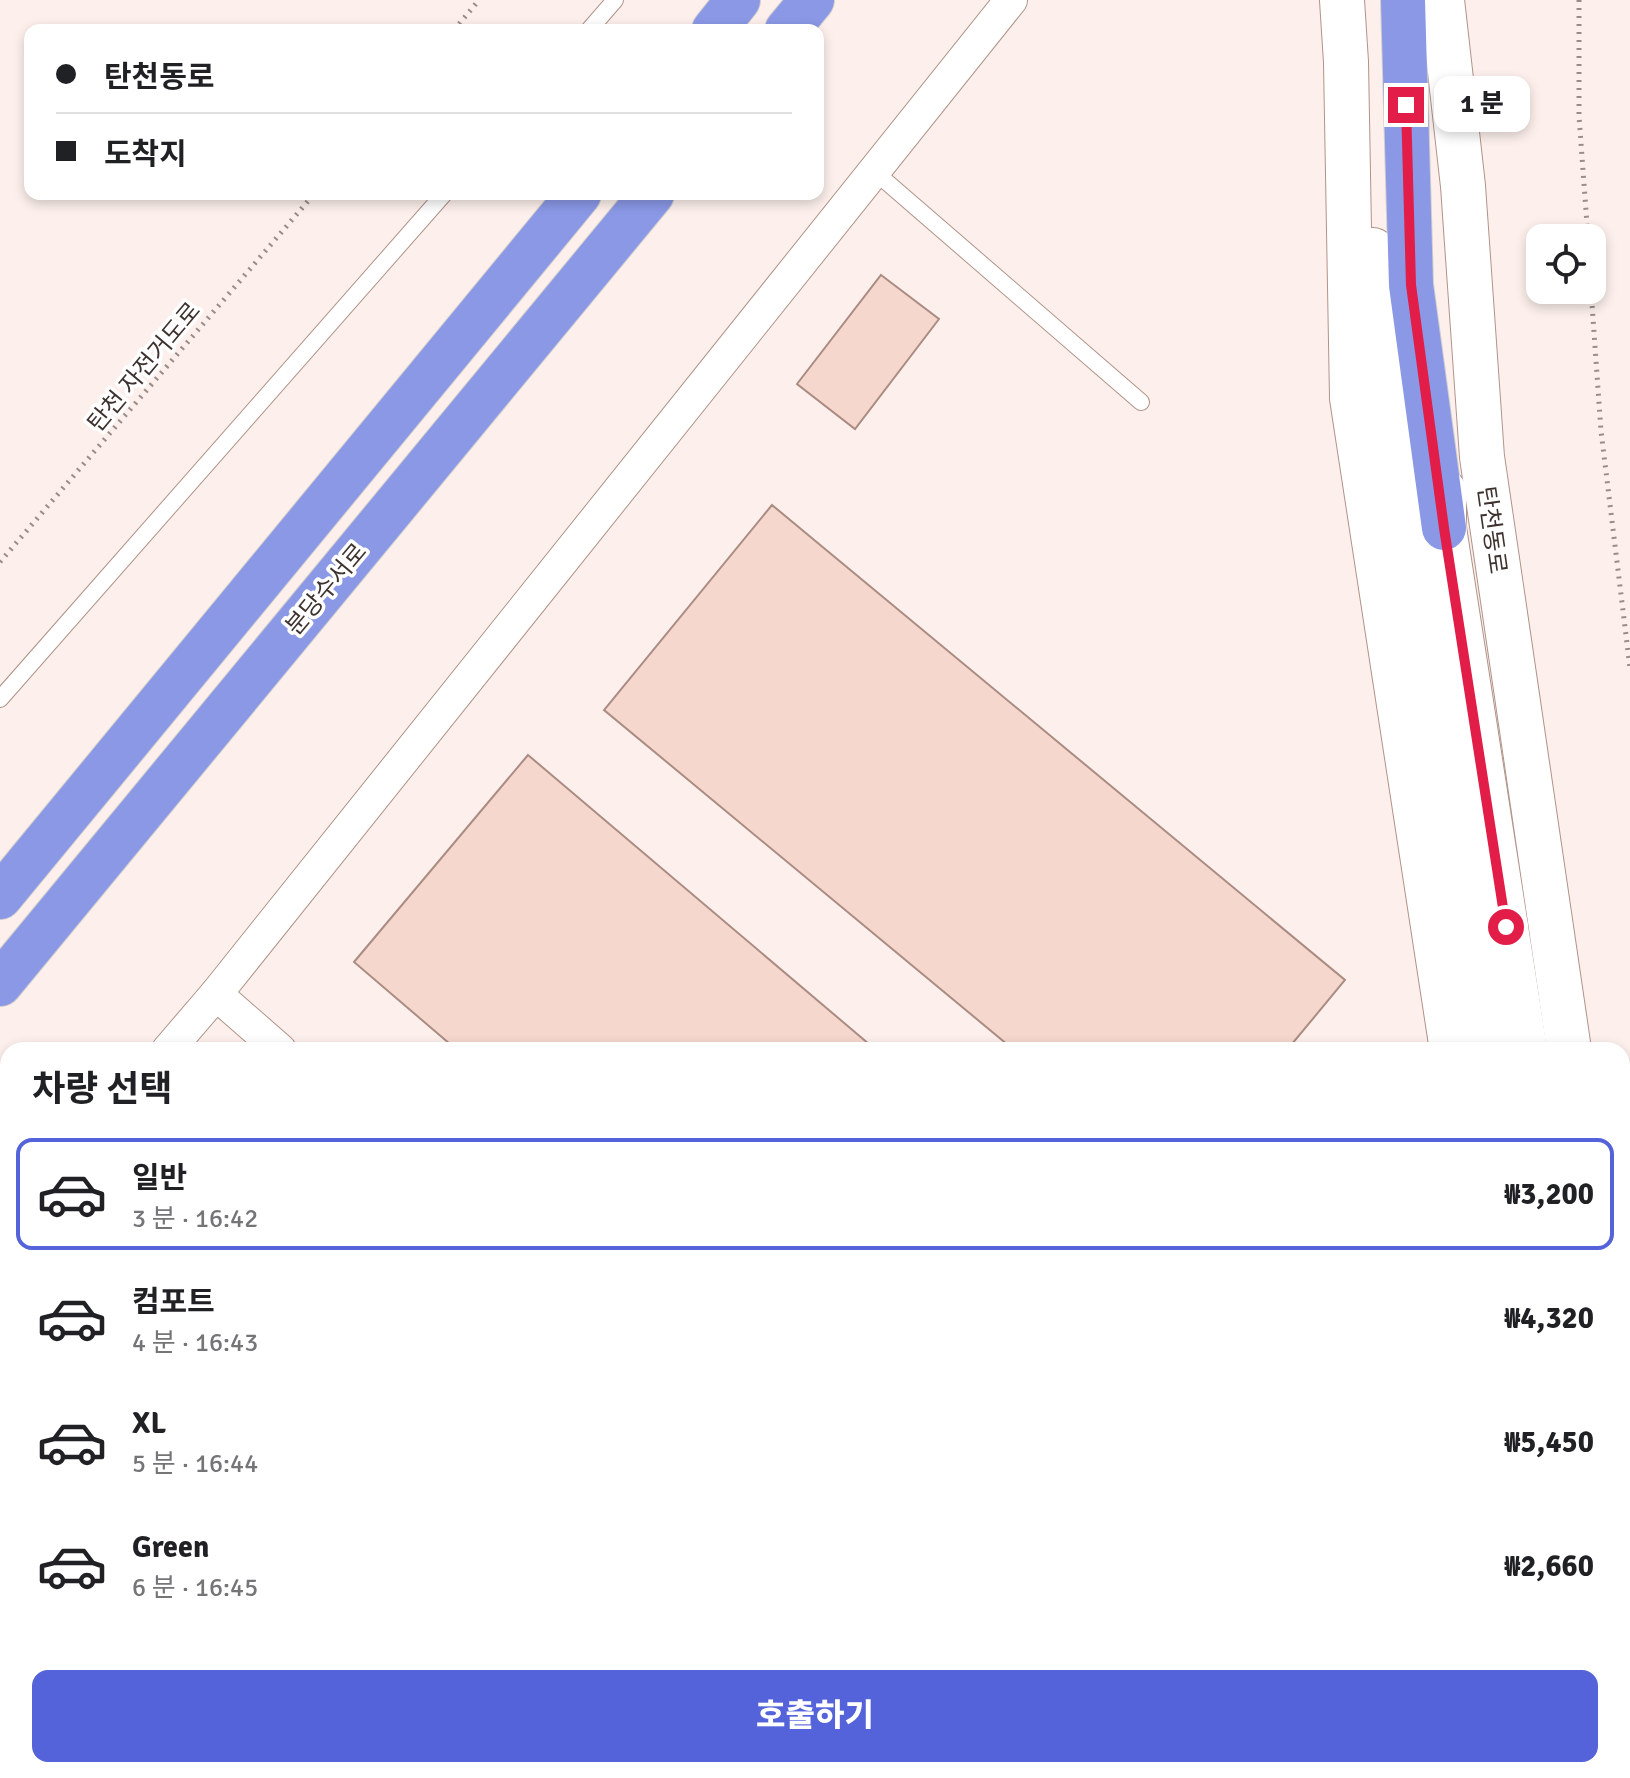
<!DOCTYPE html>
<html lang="ko">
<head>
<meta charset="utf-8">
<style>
	:root { --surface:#fff; --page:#f2f2f2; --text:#202124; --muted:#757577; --line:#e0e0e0; --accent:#5463d9 }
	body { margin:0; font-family:Signika,"Noto Sans KR",sans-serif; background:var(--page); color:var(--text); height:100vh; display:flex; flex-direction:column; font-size:30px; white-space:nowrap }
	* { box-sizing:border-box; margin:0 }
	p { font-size:26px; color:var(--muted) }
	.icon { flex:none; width:44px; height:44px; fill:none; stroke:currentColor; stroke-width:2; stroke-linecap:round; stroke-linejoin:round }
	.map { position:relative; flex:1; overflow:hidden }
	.sheet { position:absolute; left:0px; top:1042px; width:1630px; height:736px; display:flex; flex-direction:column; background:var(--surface); border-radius:24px 24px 0 0; box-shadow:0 4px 12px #0003 }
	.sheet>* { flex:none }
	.guide { position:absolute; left:24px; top:24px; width:800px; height:176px; border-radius:16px; box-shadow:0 4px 12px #0003; display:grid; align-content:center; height:176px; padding:0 32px; background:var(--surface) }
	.buttons { position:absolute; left:1526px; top:224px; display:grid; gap:16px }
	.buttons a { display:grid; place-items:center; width:80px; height:80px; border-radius:16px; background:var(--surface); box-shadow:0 4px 12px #0003; font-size:40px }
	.end { position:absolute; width:36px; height:36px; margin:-18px; border:10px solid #e11d48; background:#fff; box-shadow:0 0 0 4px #fff }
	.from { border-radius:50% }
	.bubble { position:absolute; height:56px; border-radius:16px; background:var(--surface); box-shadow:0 4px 12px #0003; font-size:26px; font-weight:800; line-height:56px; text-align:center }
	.guide b { display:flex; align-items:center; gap:28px; height:76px; font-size:30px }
	.guide b+b { border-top:2px solid var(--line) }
	.guide i { width:20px; height:20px; background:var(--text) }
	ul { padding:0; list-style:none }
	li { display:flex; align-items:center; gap:24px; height:112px; margin:0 16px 12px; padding:0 16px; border:4px solid transparent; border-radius:16px }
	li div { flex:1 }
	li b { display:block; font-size:30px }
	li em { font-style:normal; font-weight:800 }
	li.on { border-color:var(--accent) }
	li>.icon { width:72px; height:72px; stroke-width:1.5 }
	h2 { padding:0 32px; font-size:36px; line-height:96px }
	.cta { display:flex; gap:16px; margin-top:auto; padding:16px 32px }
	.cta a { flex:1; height:92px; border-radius:16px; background:var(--accent); color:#fff; font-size:32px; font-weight:800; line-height:92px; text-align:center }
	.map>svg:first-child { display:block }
</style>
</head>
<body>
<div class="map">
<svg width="1630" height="1778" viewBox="0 0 1630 1778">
	<rect width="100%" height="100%" fill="#fdf0ec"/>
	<polygon fill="#edb7a6" points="1290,1770 1353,1770 1354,1778 1290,1778"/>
	<g fill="#f6d7cd" stroke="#aa8c83" stroke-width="2">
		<polygon points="881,275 939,319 855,429 797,384"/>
		<polygon points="772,505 1345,980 1287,1050 1014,1050 604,710"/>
		<polygon points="528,755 876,1050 457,1050 354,962"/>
		<polygon points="8,1549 8,1770 1009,1770 1018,1778 0,1778 0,1558"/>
	</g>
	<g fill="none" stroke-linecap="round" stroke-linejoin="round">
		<polyline stroke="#d7cac6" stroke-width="44" stroke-dasharray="44 22" stroke-linecap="butt" points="1622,1618 1630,1663"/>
		<g stroke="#b09389" stroke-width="18">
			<g id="service">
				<polyline points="589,30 615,0"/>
				<polyline points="874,171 1141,402"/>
				<polyline points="0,699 444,194"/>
			</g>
		</g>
		<g stroke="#b09389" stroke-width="34">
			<g id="minor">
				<polyline points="216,994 280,1050"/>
				<polyline points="168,1050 216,994 1011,0"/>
				<polyline points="0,1248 8,1238"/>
				<polyline points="1117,1770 1126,1778"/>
				<polyline points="1239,1770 1240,1778"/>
			</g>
		</g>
		<g stroke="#b09389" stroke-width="42">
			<polyline id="tertiary" points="1622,1472 1630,1471"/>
		</g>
		<g stroke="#b09389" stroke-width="46">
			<g id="secondary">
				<polyline points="1342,0 1346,62 1352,398 1452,1050"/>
				<polyline points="1442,0 1463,186 1482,457 1569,1050"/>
				<polyline points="1373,250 1487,1050"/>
				<polyline points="1444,491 1444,528 1525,1050"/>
				<polyline points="1622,1392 1630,1441"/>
				<polyline points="1595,1770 1596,1778"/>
			</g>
		</g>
		<g stroke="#d1cecd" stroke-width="46">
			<g id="trunk">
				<polyline points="1403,0 1411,285 1444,528"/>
				<polyline points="714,30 738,0"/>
				<polyline points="787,30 812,0"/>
				<polyline points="0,897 579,194"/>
				<polyline points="0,984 652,194"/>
			</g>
		</g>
		<g stroke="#9a8d89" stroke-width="5" stroke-dasharray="2 6" stroke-linecap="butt">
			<polyline points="1579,0 1579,116 1588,238"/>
			<polyline points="454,30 479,0"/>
			<polyline points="1591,290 1601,431 1630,668"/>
			<polyline points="0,562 314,194"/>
			<polyline points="1304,1770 1306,1778"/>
		</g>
		<use href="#service" stroke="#fff" stroke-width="16"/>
		<use href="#minor" stroke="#fff" stroke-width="32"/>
		<use href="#tertiary" stroke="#fff" stroke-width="40"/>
		<use href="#secondary" stroke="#fff" stroke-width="44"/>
		<use href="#trunk" stroke="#8a98e6" stroke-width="44"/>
	</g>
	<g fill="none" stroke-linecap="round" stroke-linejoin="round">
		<polyline stroke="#e11d48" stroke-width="10" points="1406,105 1411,285 1444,528 1506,927"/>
	</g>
	<g text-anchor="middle" stroke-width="7" stroke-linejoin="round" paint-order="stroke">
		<g font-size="24" fill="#3e322e" stroke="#fff">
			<text transform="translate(144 367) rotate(-50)" y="8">탄천 자전거도로</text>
			<text transform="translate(1492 530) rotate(82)" y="8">탄천동로</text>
			<text transform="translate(326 589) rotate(-50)" y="8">분당수서로</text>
		</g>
	</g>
</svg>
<div class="buttons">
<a><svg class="icon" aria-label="locate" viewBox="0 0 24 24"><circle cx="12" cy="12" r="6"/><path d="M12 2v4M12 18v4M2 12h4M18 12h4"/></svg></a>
</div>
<i class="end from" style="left:1506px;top:927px"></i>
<i class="end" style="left:1406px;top:105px"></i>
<div class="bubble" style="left:1434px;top:76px;width:96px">1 분</div>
<div class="guide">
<b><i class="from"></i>탄천동로</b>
<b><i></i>도착지</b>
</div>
<section class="sheet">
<h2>차량 선택</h2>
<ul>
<li class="on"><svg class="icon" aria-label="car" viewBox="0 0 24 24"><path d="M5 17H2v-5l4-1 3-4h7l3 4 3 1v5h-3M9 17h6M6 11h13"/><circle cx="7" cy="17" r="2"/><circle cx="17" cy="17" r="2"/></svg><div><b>일반</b><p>3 분 · 16:42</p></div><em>₩3,200</em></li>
<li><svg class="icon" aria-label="car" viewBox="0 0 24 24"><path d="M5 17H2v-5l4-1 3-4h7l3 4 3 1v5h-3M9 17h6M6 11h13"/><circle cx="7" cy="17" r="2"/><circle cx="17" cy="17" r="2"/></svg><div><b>컴포트</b><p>4 분 · 16:43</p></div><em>₩4,320</em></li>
<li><svg class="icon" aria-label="car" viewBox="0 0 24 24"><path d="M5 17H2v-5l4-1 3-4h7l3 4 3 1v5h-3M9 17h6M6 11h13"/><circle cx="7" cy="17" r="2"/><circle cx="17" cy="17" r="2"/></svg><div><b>XL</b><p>5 분 · 16:44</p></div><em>₩5,450</em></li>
<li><svg class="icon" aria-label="car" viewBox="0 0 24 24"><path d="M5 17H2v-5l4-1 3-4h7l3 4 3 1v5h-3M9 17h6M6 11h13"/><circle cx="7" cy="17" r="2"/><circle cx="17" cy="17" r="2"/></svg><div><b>Green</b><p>6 분 · 16:45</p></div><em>₩2,660</em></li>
</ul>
<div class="cta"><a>호출하기</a></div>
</section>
</div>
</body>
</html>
